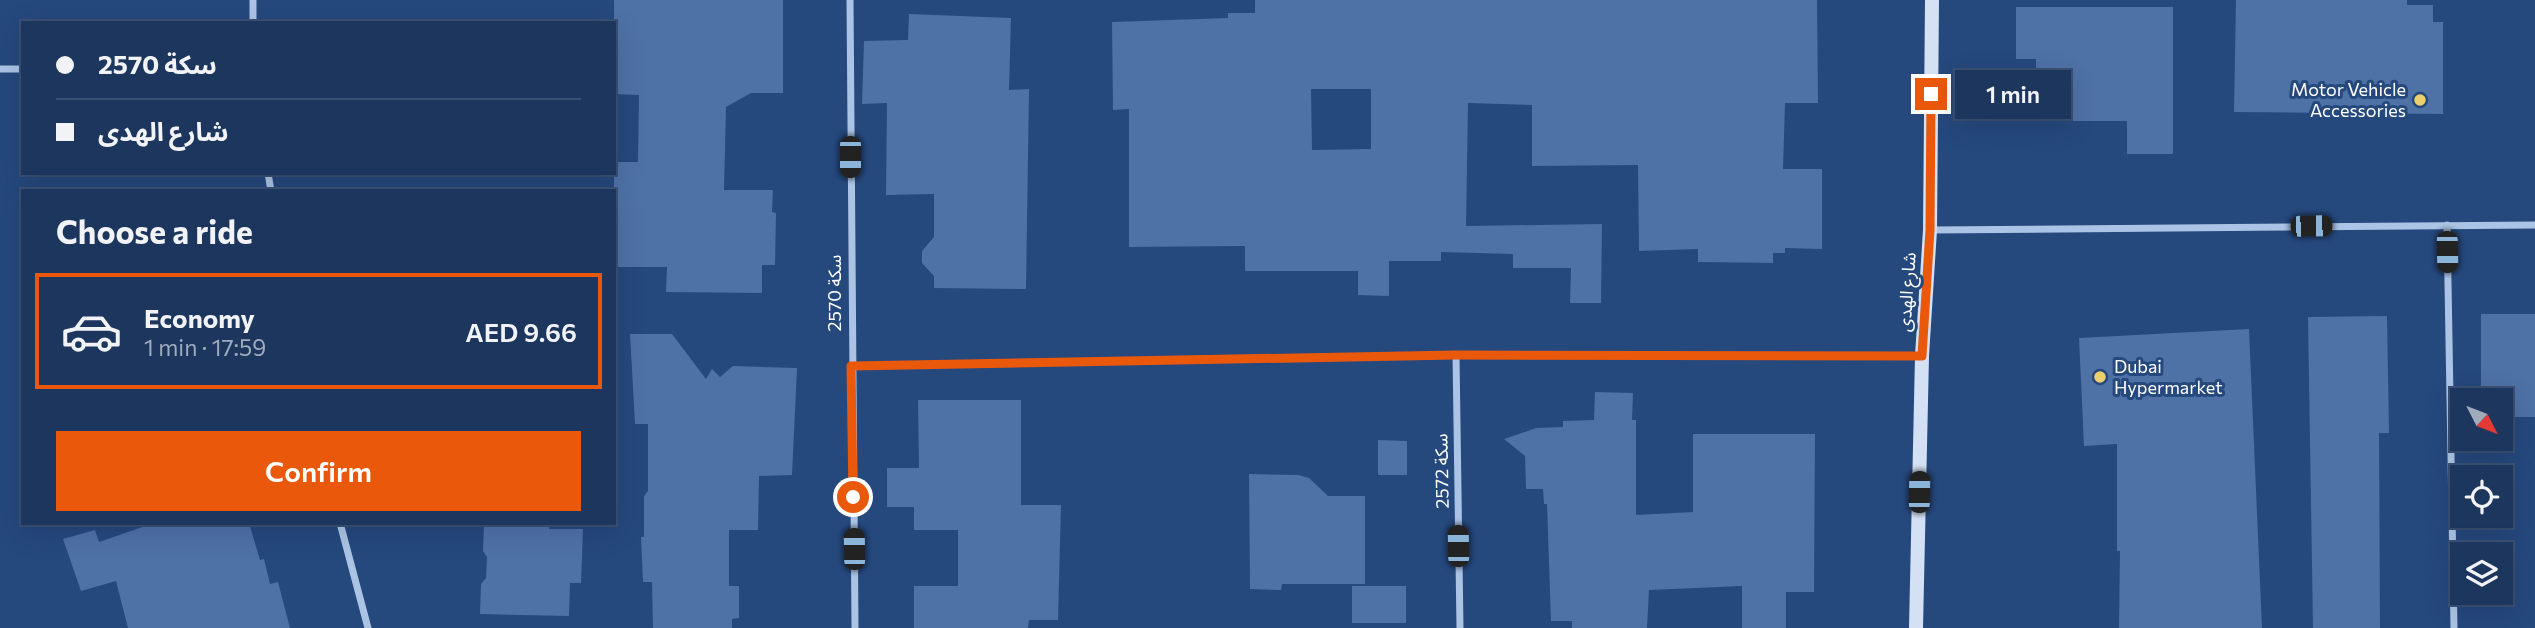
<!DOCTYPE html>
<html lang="en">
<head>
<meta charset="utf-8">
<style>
	:root { --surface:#1c365e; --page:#294167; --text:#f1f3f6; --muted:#a0abbc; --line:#3a5073; --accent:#ea580c }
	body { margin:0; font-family:Commissioner,"Noto Sans Arabic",sans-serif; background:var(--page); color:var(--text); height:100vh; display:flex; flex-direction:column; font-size:26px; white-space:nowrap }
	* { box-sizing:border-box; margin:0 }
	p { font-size:23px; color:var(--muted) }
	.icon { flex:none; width:38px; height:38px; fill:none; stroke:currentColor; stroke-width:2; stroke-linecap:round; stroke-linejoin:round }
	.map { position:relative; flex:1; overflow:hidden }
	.drawer { position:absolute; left:21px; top:189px; width:595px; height:336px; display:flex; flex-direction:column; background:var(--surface); border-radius:0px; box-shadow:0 7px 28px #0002,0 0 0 2px var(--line) }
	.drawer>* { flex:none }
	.top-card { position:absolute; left:21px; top:21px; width:595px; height:154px; border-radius:0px; box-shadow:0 7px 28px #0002,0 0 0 2px var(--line); display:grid; align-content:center; height:154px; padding:0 35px; background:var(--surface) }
	.needle { width:46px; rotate:132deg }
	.buttons { position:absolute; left:2450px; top:388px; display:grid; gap:14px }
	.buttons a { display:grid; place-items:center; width:63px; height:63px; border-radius:0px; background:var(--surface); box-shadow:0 7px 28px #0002,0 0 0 2px var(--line); font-size:35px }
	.end { position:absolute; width:32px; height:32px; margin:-16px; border:9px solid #ea580c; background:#fff; box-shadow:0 0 0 4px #fff }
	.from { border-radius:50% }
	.bubble { position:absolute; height:49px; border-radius:0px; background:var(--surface); box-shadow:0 7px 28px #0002,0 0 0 2px var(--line); font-size:23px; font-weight:600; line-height:49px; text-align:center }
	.car { position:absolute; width:21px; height:42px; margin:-21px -10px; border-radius:9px; box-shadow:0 0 5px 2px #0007; background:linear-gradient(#222 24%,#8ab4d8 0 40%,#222 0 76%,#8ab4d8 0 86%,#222 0) }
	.top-card b { display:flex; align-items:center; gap:24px; height:66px; font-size:26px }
	.top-card b+b { border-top:2px solid var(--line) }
	.top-card i { width:18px; height:18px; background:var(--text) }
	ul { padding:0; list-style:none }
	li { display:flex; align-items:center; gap:21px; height:116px; margin:0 14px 10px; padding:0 21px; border:4px solid transparent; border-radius:0px }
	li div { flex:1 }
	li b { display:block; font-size:26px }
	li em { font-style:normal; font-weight:600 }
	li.current { border-color:var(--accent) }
	li>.icon { width:63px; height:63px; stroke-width:1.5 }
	h2 { padding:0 35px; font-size:32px; line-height:84px }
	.cta { display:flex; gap:14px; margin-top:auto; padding:14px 35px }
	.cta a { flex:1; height:80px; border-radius:0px; background:var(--accent); color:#fff; font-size:28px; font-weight:600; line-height:80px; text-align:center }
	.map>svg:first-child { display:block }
</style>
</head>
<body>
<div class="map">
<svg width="2535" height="628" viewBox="0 0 2535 628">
	<rect width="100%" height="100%" fill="#25487d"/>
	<g fill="#4e71a6" fill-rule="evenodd">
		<polygon points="614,0 783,0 783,93 751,93 726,107 724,190 773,190 772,212 776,213 775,265 762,265 762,293 666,292 667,267 614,267 614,162 638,162 639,95 614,94"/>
		<path d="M1255,0H1817L1818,103H1785L1783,169H1822V249L1785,248V253H1773V263L1698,262V249L1639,251L1638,165L1532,166V105L1468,103L1466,226L1602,224L1601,303H1570L1571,268H1513V254L1441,252V261H1389V296L1358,295V271H1245V246L1129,247V109L1113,110L1112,22L1228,18V13H1255ZM1311,89H1371V149L1312,150Z"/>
		<polygon points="2236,0 2407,0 2407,5 2433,5 2433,22 2443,22 2443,114 2234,112"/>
		<polygon points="2016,7 2173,7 2173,154 2127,154 2127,121 2036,121 2036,59 2016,59"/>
		<polygon points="909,14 1011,18 1009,90 1029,89 1026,289 934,288 934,276 922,263 922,251 934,237 934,194 886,195 887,103 862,104 864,41 908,40"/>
		<polygon points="2481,314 2535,314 2535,417 2501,417 2501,401 2481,401"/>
		<polygon points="2387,316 2389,433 2379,433 2380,628 2313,628 2308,317"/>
		<polygon points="2249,329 2262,628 2119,628 2120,551 2117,551 2117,444 2084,446 2079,338"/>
		<polygon points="630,334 672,334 706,379 712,369 720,377 733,366 797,368 792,475 759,476 758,530 729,530 729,586 739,586 739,618 732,619 732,628 653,628 652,582 643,582 641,537 644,537 644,496 648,491 648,424 635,424"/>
		<polygon points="1595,392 1633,393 1632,420 1636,420 1636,515 1693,512 1693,434 1815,434 1814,592 1786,592 1786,628 1742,628 1742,586 1649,590 1647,628 1572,628 1572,621 1551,621 1547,504 1544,504 1543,489 1526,489 1525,456 1504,439 1536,428 1563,427 1563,421 1594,420"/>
		<polygon points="918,400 1021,400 1021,505 1061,505 1058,620 1029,620 1028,628 914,628 914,586 958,586 958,530 914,530 914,507 887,507 887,468 919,468"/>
		<polygon points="1378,440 1407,441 1407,475 1378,475"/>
		<polygon points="1249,474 1298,475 1309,478 1328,496 1365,496 1365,584 1282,584 1281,590 1250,589"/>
		<polygon points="154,523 249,523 260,560 264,559 270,584 278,582 290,628 128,628 116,581 81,591 63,539 95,530 99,542"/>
		<polygon points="484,523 550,523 549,529 583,529 581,583 570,583 569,616 480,614 481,584 486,578 487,557 483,551"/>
		<rect x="1352" y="586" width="54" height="37"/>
	</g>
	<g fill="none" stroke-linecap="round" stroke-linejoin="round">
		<g stroke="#abc3e5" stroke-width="7">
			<polyline points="253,0 253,23"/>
			<polyline points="850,0 855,628"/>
			<polyline points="0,69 23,69"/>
			<polyline points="268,173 271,191"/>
			<polyline points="2447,225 2454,628"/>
			<polyline points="1930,230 2535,225"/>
			<polyline points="1456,355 1460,628"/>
			<polyline points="851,366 1456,355 1921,356"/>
			<polyline points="340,523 368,628"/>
		</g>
		<polyline stroke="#d4e1f5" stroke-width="14" points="1916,628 1922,356 1930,230 1932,0"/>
	</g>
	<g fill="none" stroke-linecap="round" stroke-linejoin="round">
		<polyline stroke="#ea580c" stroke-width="9" points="853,497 851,366 1456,355 1922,356 1930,230 1931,94"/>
	</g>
	<g fill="#eecf6f" stroke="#25487d" stroke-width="2.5">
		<circle cx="2420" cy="100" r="7"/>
		<circle cx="2100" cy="377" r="7"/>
	</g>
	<g text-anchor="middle" stroke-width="6" stroke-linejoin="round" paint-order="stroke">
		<g font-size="18" fill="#fff" stroke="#25487d" text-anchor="end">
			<text x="2406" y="96">Motor Vehicle<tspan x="2406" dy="21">Accessories</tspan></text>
			<text x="2114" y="373" text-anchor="start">Dubai<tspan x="2114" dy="21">Hypermarket</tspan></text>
		</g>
		<g font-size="18" fill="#fff" stroke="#25487d">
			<text transform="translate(1907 292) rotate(-86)" y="6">شارع الهدى</text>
			<text transform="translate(835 293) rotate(-90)" y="6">سكة 2570</text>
			<text transform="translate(1442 471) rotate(-91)" y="6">سكة 2572</text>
		</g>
	</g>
</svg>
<div class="buttons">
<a><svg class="needle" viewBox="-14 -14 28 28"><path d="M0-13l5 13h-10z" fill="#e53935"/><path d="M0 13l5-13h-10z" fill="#a0abbc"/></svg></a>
<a><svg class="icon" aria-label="locate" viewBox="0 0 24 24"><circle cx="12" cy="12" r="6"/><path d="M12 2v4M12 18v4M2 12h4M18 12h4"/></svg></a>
<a><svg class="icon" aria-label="layers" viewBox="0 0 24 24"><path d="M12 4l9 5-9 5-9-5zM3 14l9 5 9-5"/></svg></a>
</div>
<i class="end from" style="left:853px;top:497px"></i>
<i class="end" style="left:1931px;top:94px"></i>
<div class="bubble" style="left:1955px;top:70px;width:116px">1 min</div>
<i class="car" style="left:850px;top:157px;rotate:180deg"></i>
<i class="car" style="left:2311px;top:226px;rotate:89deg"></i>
<i class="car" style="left:2447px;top:252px;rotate:179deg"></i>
<i class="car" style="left:1919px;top:492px;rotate:1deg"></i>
<i class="car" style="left:1458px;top:546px;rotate:359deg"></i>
<i class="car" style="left:854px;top:549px;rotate:359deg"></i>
<div class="top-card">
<b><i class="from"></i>سكة 2570</b>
<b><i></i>شارع الهدى</b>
</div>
<section class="drawer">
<h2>Choose a ride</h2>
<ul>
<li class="current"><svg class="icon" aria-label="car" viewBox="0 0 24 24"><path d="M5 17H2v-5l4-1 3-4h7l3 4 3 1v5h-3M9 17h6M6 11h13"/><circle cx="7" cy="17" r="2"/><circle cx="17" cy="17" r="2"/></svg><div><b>Economy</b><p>1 min · 17:59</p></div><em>AED 9.66</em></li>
</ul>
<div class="cta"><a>Confirm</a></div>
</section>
</div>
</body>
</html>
